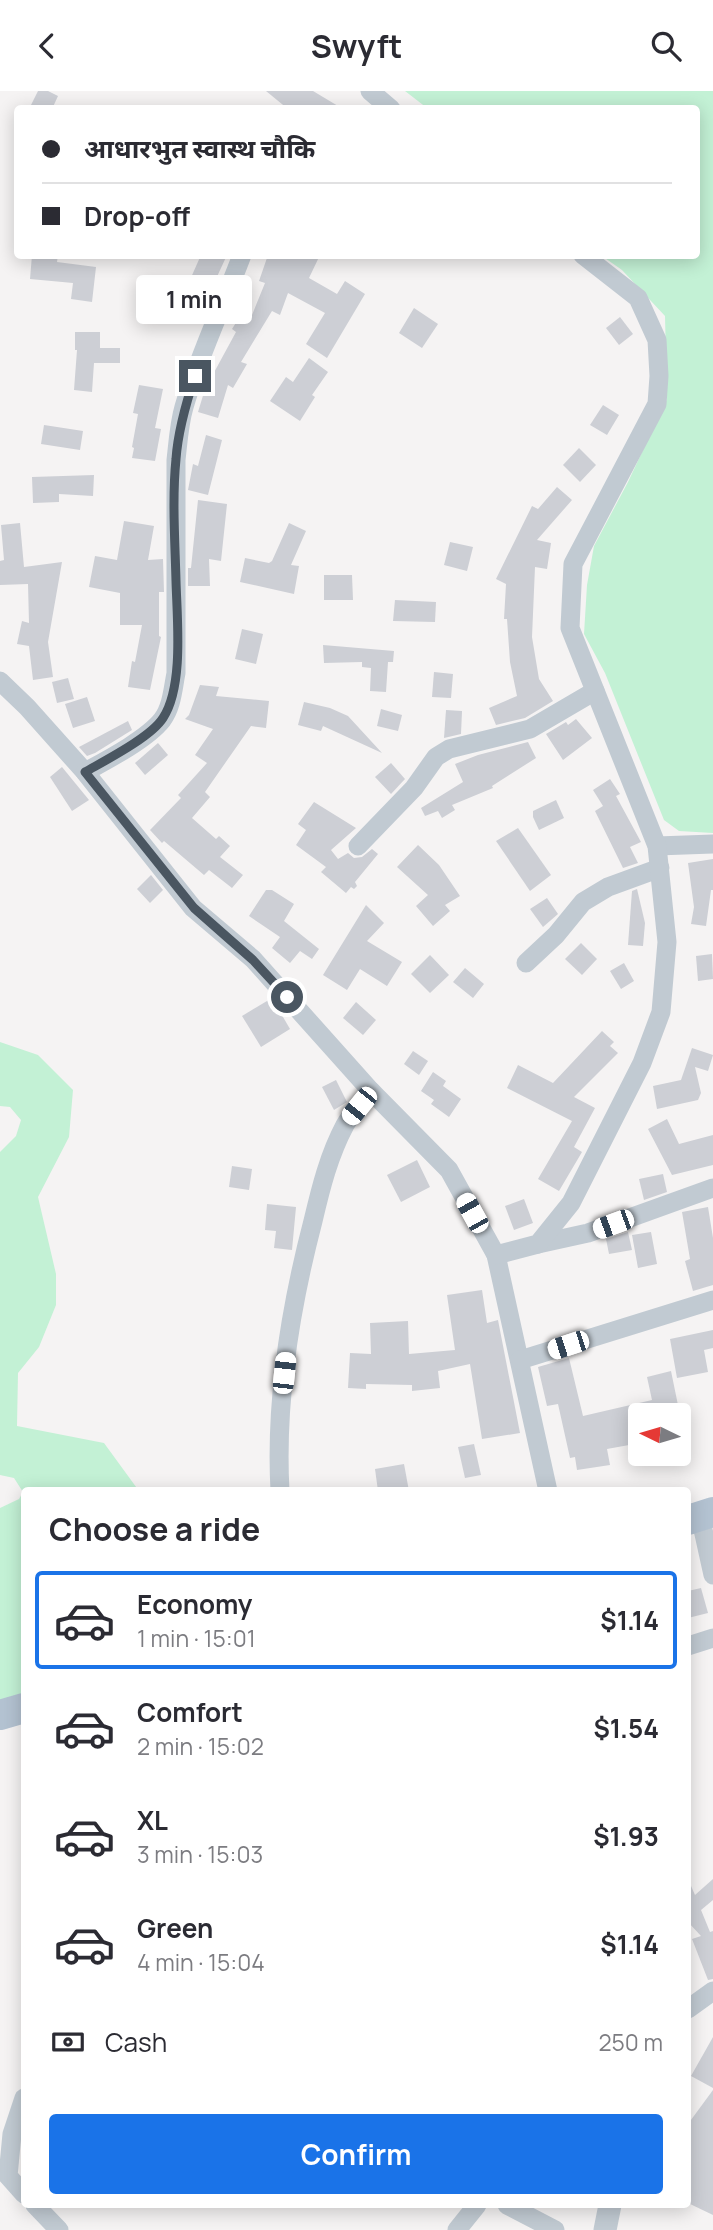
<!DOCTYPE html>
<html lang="en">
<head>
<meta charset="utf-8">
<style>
	:root { --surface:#fff; --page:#f7f7f7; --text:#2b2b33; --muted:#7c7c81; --line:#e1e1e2; --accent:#1a73e8 }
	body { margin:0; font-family:Manrope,"Noto Sans Devanagari",sans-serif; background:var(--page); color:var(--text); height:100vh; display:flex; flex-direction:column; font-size:26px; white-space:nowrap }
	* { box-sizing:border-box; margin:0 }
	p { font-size:23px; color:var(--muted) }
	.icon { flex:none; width:38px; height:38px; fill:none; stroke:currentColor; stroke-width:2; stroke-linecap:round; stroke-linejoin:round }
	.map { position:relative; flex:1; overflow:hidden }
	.drawer { position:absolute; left:21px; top:1396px; width:670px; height:721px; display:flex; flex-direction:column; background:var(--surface); border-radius:7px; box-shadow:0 4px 18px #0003 }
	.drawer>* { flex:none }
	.top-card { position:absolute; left:14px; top:14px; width:686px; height:154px; border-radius:7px; box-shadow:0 4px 18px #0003; display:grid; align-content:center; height:154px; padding:0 28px; background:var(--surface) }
	.needle { width:46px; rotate:275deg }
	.controls { position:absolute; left:628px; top:1312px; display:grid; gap:14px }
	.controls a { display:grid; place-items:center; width:63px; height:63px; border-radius:7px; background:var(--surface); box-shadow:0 4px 18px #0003; font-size:35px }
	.end { position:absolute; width:32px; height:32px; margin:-16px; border:9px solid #4a5661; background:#fff; box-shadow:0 0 0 4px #fff }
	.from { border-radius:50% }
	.bubble { position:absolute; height:49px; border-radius:7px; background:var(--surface); box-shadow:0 4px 18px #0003; font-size:23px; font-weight:700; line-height:49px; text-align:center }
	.car { position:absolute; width:21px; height:42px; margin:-21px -10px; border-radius:9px; box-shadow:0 0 5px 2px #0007; background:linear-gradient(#fff 24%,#345 0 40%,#fff 0 76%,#345 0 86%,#fff 0) }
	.top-card b { display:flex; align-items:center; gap:24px; height:66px; font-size:26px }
	.top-card b+b { border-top:2px solid var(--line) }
	.top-card i { width:18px; height:18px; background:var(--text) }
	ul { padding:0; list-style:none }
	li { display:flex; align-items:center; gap:21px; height:98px; margin:0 14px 10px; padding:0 14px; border:4px solid transparent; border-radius:7px }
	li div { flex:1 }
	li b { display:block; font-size:26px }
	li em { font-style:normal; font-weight:700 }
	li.current { border-color:var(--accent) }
	li>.icon { width:63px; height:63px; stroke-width:1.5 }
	h2 { padding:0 28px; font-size:32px; line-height:84px }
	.pay { display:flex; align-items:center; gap:18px; height:77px; padding:0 28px; font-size:26px }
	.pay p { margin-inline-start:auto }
	.action { display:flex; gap:14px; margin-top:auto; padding:14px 28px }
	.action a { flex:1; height:80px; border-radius:7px; background:var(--accent); color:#fff; font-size:28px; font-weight:700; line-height:80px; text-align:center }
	header { display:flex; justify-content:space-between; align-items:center; height:91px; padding:0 28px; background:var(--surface); font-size:32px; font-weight:700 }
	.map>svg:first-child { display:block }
</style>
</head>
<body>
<header><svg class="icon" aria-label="back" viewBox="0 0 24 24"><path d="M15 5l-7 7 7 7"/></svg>Swyft<svg class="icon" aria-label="search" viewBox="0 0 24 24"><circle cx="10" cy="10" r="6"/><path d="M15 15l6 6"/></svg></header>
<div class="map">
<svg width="713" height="2139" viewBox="0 0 713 2139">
	<rect width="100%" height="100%" fill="#f5f3f3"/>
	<g fill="#c3f1d5">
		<polygon points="405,0 713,0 713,742 679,740 664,729 605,582 584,543 587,494 594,455 628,391 667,308 665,225 622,179 602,165 696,164 696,18 427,17"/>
		<polygon points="0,951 38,964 73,999 69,1046 38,1106 56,1183 56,1214 39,1256 18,1282 17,1335 104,1352 139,1400 24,1400 24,1605 0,1613 0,1417 19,1408 23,1401 14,1387 0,1384 0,1061 16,1045 21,1029 10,1016 0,1015"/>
	</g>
	<g fill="#cdcfd5">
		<polygon points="38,0 48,0 58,5 52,18 29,18"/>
		<polygon points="266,0 313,0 343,18 288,18"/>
		<polygon points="32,164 58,164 57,171 96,176 92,211 71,208 73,192 30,188"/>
		<polygon points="201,164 227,164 215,190 210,188 202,225 140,217 147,192 174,200 175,198 185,200"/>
		<polygon points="268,164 320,164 309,187 337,203 345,190 365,203 327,267 306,253 325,222 288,202 280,224 272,220 241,271 247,273 233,297 228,294 218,327 198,321 205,298 236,241 232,238 244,219 252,224 265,192 259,190"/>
		<polygon points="414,217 438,233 422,257 399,242"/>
		<polygon points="620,226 633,243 619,254 606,237"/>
		<polygon points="75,241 100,241 100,257 120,257 120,272 94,272 92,301 74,299 77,259 75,259"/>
		<polygon points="309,267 328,281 312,304 315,306 300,330 270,310 286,286 293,291"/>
		<polygon points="139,294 163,298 155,337 161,338 155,370 132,367 134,357 132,356 138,323 133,322"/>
		<polygon points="603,314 619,324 607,344 590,334"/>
		<polygon points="44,334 83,340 80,359 41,353"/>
		<polygon points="206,344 222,349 208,404 188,399 193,373 198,375"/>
		<polygon points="579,357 596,374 580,391 563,374"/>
		<polygon points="94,384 93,405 59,403 59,411 33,412 32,386"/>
		<polygon points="557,396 572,409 537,449 551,452 547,478 535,476 532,546 539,588 553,610 525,627 496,634 489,617 517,605 510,571 507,528 504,528 506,493 496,488 532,415 538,418"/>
		<polygon points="198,409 227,413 221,470 209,468 210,495 188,495 188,477 191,477"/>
		<polygon points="124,430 154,435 148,469 163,468 164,501 159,501 159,545 161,546 150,599 128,596 132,570 135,571 142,534 120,534 120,502 89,496 95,465 117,469"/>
		<polygon points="20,432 24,476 62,471 48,551 53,586 33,589 29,555 17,553 22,530 29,532 28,493 0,494 0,470 4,469 1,434"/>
		<polygon points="289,432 306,440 291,474 299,475 294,503 240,491 245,467 269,472 272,470"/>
		<polygon points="450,451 473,456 467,480 444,474"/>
		<polygon points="324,484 352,484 353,509 324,509"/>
		<polygon points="395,509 436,511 435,531 393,530"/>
		<polygon points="242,538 263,543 256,573 235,568"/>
		<polygon points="323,554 394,560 393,571 388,571 386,601 370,600 371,577 362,576 362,571 324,572"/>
		<polygon points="434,581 453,583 451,607 432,606"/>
		<polygon points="68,587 74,608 57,612 52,591"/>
		<polygon points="200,594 219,596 216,605 269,610 266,637 251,635 205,701 210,706 192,727 216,748 219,745 230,755 220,766 243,784 232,797 209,779 204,784 164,750 162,752 150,739 181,707 178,704 207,672 195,664 213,638 185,628 189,624"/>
		<polygon points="87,606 95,630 73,637 65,613"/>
		<polygon points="304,611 330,617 348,625 382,662 323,635 321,640 298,634"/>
		<polygon points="381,618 402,624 398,640 377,635"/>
		<polygon points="446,619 462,620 461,643 444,647"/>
		<polygon points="576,628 592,647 563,669 546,643 566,631 568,634"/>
		<polygon points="128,630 132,639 95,662 87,665 79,656"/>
		<polygon points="528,651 536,667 492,695 493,697 452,714 455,719 442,727 438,720 425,725 421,717 463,691 455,673 478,664"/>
		<polygon points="158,652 168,664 145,684 135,672"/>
		<polygon points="391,672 405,688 391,703 375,686"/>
		<polygon points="62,676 89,709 72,720 50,686"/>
		<polygon points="610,688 620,703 616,705 641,751 630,756 638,772 623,777 595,720 603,715 593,699"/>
		<polygon points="556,709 564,727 539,739 533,726 533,720"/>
		<polygon points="314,711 356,737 331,759 338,768 348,762 354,767 362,766 372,758 378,763 355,791 357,795 354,798 351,796 346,802 321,781 326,776 296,754 306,739 298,733"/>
		<polygon points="518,737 551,784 530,800 496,750"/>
		<polygon points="418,754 439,774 460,805 445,814 450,820 433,835 416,815 428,804 397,776"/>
		<polygon points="713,768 713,799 711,799 706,835 691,833 694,816 688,772"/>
		<polygon points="151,784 163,799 150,812 137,798"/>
		<polygon points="637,798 645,832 643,855 628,854 632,800"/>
		<polygon points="266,799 272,799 294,813 284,830 319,858 312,868 300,860 290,872 272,857 280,846 249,825"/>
		<polygon points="547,807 558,823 543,836 530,818"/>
		<polygon points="366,814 384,832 367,850 402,871 387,895 360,878 347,899 323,884"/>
		<polygon points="581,852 597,868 582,884 565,868"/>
		<polygon points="712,863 713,888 698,890 696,865"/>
		<polygon points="430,864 449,884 430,902 411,883"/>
		<polygon points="624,872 634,890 621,898 610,880"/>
		<polygon points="465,877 484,893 473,907 453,891"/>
		<polygon points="272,907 290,938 261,956 242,925"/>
		<polygon points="356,911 376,929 363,944 343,927"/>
		<polygon points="602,940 614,951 610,955 618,962 574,1006 595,1017 574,1056 582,1061 559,1100 538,1088 572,1030 507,997 518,974 553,992"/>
		<polygon points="692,957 713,964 708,980 695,976 701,1002 698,1009 657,1018 653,995 681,989"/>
		<polygon points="413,960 428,970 419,984 404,973"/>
		<polygon points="433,981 446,990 443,995 461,1008 449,1026 431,1013 434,1009 421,1000"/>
		<polygon points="336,989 347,1011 334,1019 322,996"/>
		<polygon points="667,1028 679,1053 713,1044 713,1074 672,1084 648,1038"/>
		<polygon points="417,1069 430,1096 401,1111 387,1084"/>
		<polygon points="232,1075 252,1078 249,1099 229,1096"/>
		<polygon points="663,1083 667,1101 644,1109 639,1088"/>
		<polygon points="524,1108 533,1132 514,1139 505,1115"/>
		<polygon points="267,1113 296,1116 292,1159 274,1157 276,1140 265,1139"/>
		<polygon points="708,1116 713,1147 713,1194 693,1200 685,1170 690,1168 682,1121"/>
		<polygon points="628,1141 632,1159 609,1163 606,1148"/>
		<polygon points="651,1141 657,1173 638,1177 632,1144"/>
		<polygon points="482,1199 487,1232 498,1229 520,1342 482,1348 470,1273 438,1280 440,1297 412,1300 412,1294 366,1293 366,1298 348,1297 350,1262 371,1263 370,1232 408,1230 409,1263 455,1259 447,1204"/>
		<polygon points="713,1239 713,1257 704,1259 708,1281 677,1287 670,1248"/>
		<polygon points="569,1267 583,1325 652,1309 647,1286 671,1280 679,1319 654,1325 640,1325 640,1352 607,1358 610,1374 577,1379 575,1366 570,1367 558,1313 547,1315 538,1276"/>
		<polygon points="474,1353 481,1384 465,1387 458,1356"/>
		<polygon points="404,1373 409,1400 378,1400 375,1378"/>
		<polygon points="701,1497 708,1522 688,1527 688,1500"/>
		<polygon points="688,1788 695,1804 713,1788 713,1809 701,1819 710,1841 713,1840 713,1888 708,1889 692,1848 701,1845 688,1831"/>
		<polygon points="713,1946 713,1997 691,1985"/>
		<polygon points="713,1999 713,2124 688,2112 688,2033"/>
	</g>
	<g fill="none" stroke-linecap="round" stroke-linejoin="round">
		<g stroke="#c1cad2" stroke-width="19">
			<polyline points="370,0 391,18"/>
			<polyline points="0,590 27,616 85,681 193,817 253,868 371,1000 449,1079 496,1164 548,1400"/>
			<path d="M85,681C107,669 147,648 162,629C172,616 173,597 176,582V369C178,352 179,333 184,316C199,264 223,215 242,164"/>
			<polyline points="358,755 414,697 436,666 449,658 530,638 595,600"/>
			<polyline points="657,755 713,753"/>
			<polyline points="526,872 556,844 583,811 608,796 660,777"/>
			<polyline points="538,1153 588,1142 713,1097"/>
			<polyline points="496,1164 538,1153 571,1112 642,972 661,921 667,851 657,755 570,537 573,473 657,313 659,285 657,249 638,207 583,164"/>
			<polyline points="520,1269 713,1209"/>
			<path d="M280,1400C275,1309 290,1218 313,1130C321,1096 329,1064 345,1034C352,1022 363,1011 371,1000"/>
			<polyline points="700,1425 713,1484"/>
			<polyline points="688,1555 713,1547"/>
			<polyline points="688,1918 713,1900"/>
			<polyline points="24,2007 12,2043 8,2085 24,2103"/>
			<polyline points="35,2114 59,2139"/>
			<polyline points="507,2114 555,2139"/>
			<polyline points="457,2139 477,2114"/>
		</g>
		<polyline stroke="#c1cad2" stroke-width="23" points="605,2139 610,2114"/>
		<g stroke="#b3c2d1" stroke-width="30">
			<polyline points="688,1429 713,1421"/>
			<polyline points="0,1624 24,1617"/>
		</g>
	</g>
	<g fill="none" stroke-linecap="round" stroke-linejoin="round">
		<path stroke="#4a5661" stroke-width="9" d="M195,285C186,312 178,339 176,368C172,408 175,450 176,490C177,528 184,595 163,627C151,646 106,669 85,681L194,817L253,869L287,906"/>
	</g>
</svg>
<div class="controls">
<a><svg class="needle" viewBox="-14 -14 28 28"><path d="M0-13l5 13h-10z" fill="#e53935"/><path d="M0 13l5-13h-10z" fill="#7c7c81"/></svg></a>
</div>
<i class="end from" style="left:287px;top:906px"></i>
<i class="end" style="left:195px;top:285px"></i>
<div class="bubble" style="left:136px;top:184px;width:116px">1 min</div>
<i class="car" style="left:359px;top:1015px;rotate:219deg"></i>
<i class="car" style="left:472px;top:1122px;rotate:331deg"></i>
<i class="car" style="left:613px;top:1133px;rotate:250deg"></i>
<i class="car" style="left:568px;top:1254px;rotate:252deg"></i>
<i class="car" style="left:284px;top:1282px;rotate:6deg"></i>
<div class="top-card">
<b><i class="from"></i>आधारभुत स्वास्थ चौकि</b>
<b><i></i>Drop-off</b>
</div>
<section class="drawer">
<h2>Choose a ride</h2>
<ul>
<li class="current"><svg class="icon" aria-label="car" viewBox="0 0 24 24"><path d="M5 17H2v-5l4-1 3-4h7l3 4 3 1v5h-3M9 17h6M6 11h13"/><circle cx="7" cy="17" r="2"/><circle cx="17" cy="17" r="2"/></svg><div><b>Economy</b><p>1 min · 15:01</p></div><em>$1.14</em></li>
<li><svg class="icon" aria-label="car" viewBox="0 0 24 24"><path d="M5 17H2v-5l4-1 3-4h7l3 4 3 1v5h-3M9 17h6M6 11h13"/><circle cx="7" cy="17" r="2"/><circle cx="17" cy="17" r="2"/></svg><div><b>Comfort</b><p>2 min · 15:02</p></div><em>$1.54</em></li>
<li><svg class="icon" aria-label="car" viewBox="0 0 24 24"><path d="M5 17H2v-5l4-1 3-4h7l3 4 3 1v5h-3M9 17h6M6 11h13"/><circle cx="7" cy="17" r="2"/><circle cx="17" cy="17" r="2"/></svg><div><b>XL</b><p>3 min · 15:03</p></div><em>$1.93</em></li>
<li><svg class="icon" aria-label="car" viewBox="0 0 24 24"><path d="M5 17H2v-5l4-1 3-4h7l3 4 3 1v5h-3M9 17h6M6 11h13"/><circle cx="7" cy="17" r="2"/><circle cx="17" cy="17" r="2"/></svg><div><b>Green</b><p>4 min · 15:04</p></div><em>$1.14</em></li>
</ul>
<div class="pay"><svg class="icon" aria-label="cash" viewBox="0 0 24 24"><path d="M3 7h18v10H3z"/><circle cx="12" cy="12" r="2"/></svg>Cash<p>250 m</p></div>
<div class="action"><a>Confirm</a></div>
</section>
</div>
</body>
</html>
